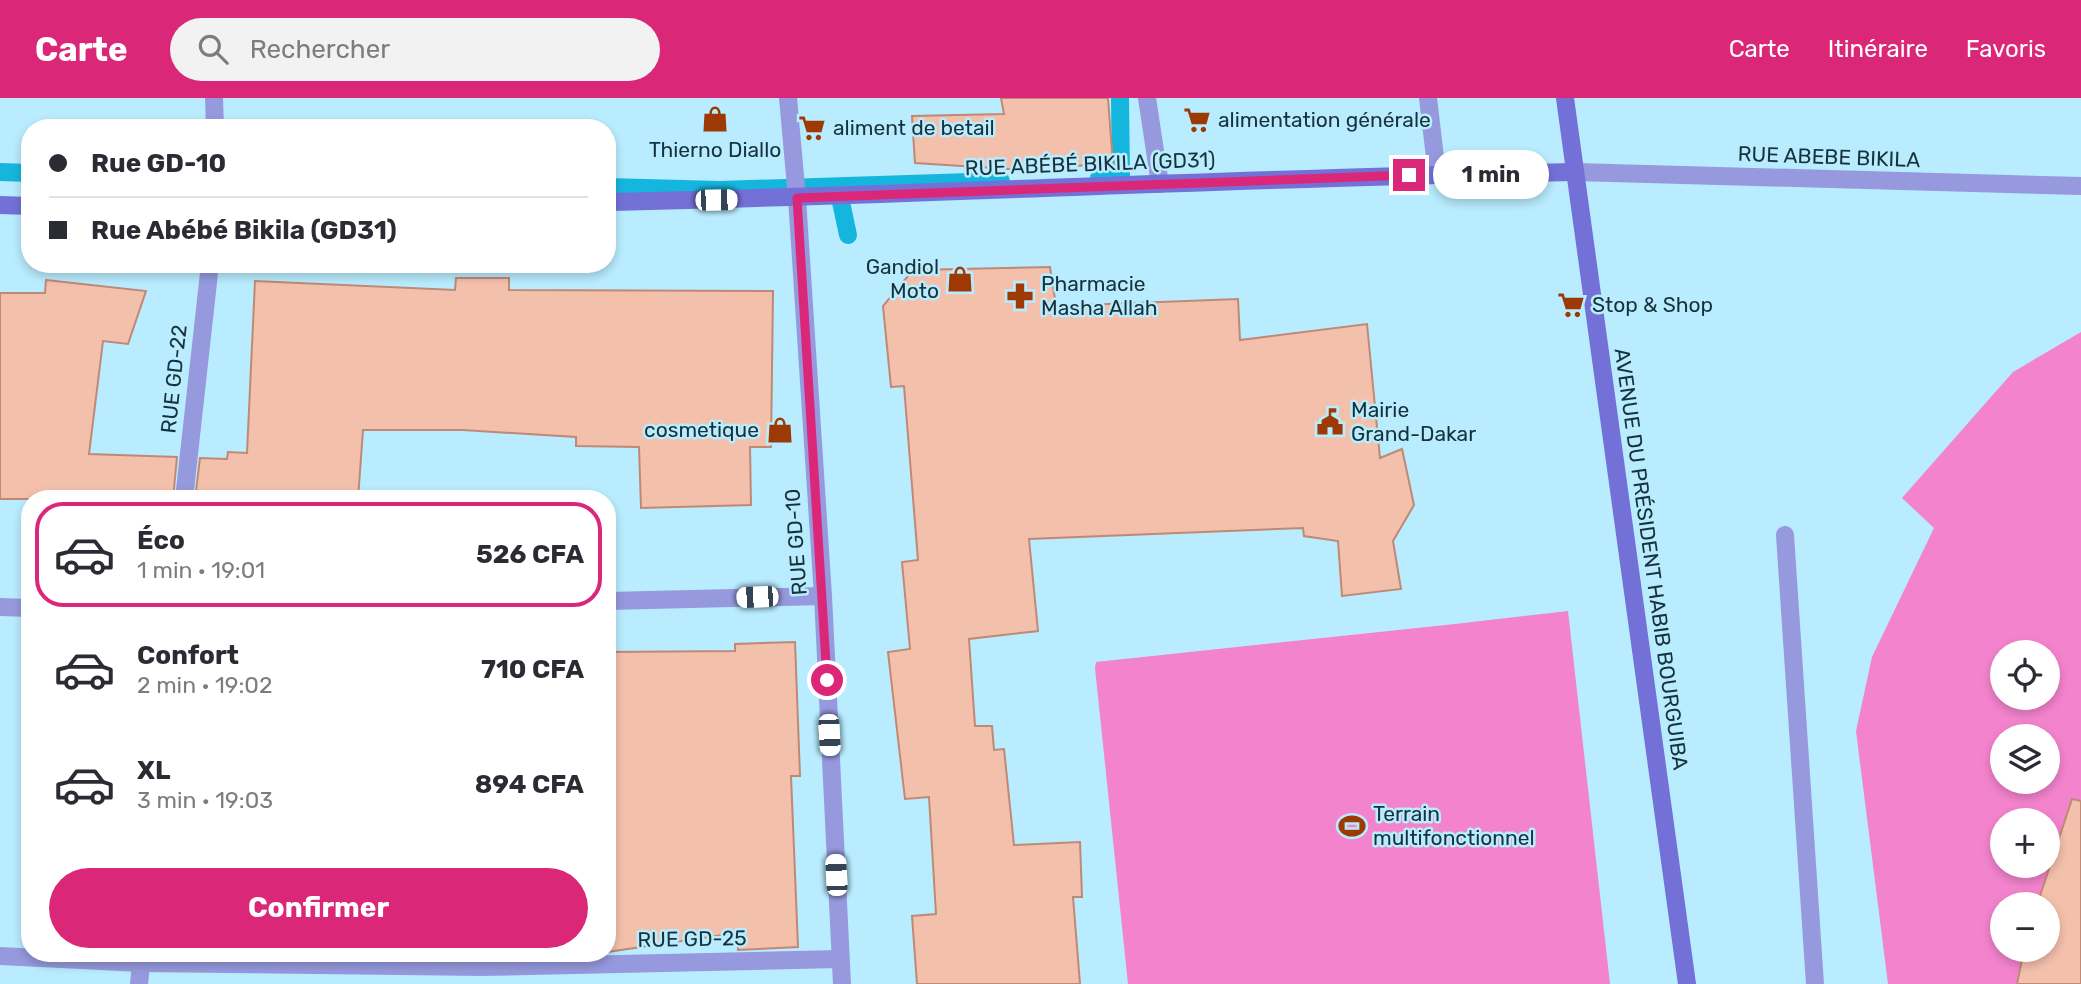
<!DOCTYPE html>
<html lang="fr">
<head>
<meta charset="utf-8">
<style>
	:root { --surface:#fff; --page:#f2f2f3; --text:#2b2b33; --muted:#7c7c81; --line:#e1e1e2; --accent:#db2777 }
	body { margin:0; font-family:Rubik,sans-serif; background:var(--page); color:var(--text); height:100vh; display:flex; flex-direction:column; font-size:26px; white-space:nowrap }
	* { box-sizing:border-box; margin:0 }
	p { font-size:23px; color:var(--muted) }
	.icon { flex:none; width:38px; height:38px; fill:none; stroke:currentColor; stroke-width:2; stroke-linecap:round; stroke-linejoin:round }
	.map { position:relative; flex:1; overflow:hidden }
	.side { position:absolute; left:21px; top:392px; width:595px; height:472px; display:flex; flex-direction:column; background:var(--surface); border-radius:28px; box-shadow:0 4px 10px #0003 }
	.side>* { flex:none }
	.banner { position:absolute; left:21px; top:21px; width:595px; height:154px; border-radius:28px; box-shadow:0 4px 10px #0003; display:grid; align-content:center; height:154px; padding:0 28px; background:var(--surface) }
	.tools { position:absolute; left:1990px; top:542px; display:grid; gap:14px }
	.tools a { display:grid; place-items:center; width:70px; height:70px; border-radius:50%; background:var(--surface); box-shadow:0 4px 10px #0003; font-size:35px }
	.end { position:absolute; width:32px; height:32px; margin:-16px; border:9px solid #db2777; background:#fff; box-shadow:0 0 0 4px #fff }
	.from { border-radius:50% }
	.bubble { position:absolute; height:49px; border-radius:24px; background:var(--surface); box-shadow:0 4px 10px #0003; font-size:23px; font-weight:700; line-height:49px; text-align:center }
	.car { position:absolute; width:21px; height:42px; margin:-21px -10px; border-radius:9px; box-shadow:0 0 5px 2px #0007; background:linear-gradient(#fff 24%,#345 0 40%,#fff 0 76%,#345 0 86%,#fff 0) }
	.banner b { display:flex; align-items:center; gap:24px; height:66px; font-size:26px }
	.banner b+b { border-top:2px solid var(--line) }
	.banner i { width:18px; height:18px; background:var(--text) }
	ul { padding:12px 0 0; list-style:none }
	li { display:flex; align-items:center; gap:21px; height:105px; margin:0 14px 10px; padding:0 14px; border:4px solid transparent; border-radius:28px }
	li div { flex:1 }
	li b { display:block; font-size:26px }
	li em { font-style:normal; font-weight:700 }
	li.active { border-color:var(--accent) }
	li>.icon { width:63px; height:63px; stroke-width:1.5 }
	.button { display:flex; gap:14px; margin-top:auto; padding:14px 28px }
	.button a { flex:1; height:80px; border-radius:42px; background:var(--accent); color:#fff; font-size:28px; font-weight:700; line-height:80px; text-align:center }
	header { display:flex; align-items:center; gap:42px; box-sizing:border-box; height:98px; padding:0 35px; background:var(--accent); color:#fff }
	header strong { font-size:33px }
	nav { display:flex; gap:38px; margin-inline-start:auto; font-size:24px }
	.search { width:490px; height:63px; background:var(--page); display:flex; align-items:center; gap:18px; box-sizing:border-box; padding:0 24px; border-radius:38px; color:var(--muted); font-size:26px }
	.map>svg:first-child { display:block }
</style>
</head>
<body>
<header>
<strong>Carte</strong>
<div class="search"><svg class="icon" aria-label="search" viewBox="0 0 24 24"><circle cx="10" cy="10" r="6"/><path d="M15 15l6 6"/></svg>Rechercher</div>
<nav><a>Carte</a><a>Itinéraire</a><a>Favoris</a></nav>
</header>
<div class="map">
<svg width="2081" height="886" viewBox="0 0 2081 886">
	<rect width="100%" height="100%" fill="#b8ecfe"/>
	<g fill="#f383cd" fill-rule="evenodd">
		<path d="M2081,234V886H1888L1856,633L1872,559L1934,430L1902,400L2013,274ZM2002,555H2048V600H2002ZM2002,639H2048V684H2002ZM2002,723H2048V768H2002ZM2002,807H2048V852H2002Z"/>
		<polygon points="1568,513 1610,886 1128,886 1095,570 1096,564 1455,526"/>
	</g>
	<g fill="none" stroke-linecap="round" stroke-linejoin="round">
		<g stroke="#15b6de" stroke-width="18">
			<polyline points="0,74 30,75"/>
			<polyline points="1099,80 1121,79 1120,0"/>
			<polyline points="607,89 720,92 1001,83"/>
			<polyline points="838,90 848,137"/>
		</g>
	</g>
	<g fill="#f3c0ac" stroke="#bf8975" stroke-width="2">
		<polygon points="1001,0 1108,0 1113,66 1009,71 915,65 912,18 1004,16"/>
		<polygon points="1050,169 1056,208 1238,201 1240,242 1367,226 1380,360 1402,351 1414,407 1393,443 1401,491 1342,498 1338,443 1304,438 1303,430 1029,441 1038,533 969,541 975,628 992,628 994,652 1004,651 1014,747 1080,744 1082,799 1073,799 1080,886 917,886 912,818 936,816 929,699 905,701 888,554 910,551 902,464 918,462 904,288 891,289 883,208 913,172"/>
		<polygon points="456,180 509,180 509,192 773,193 771,349 750,349 751,407 641,410 639,349 576,348 576,339 463,332 363,332 358,401 195,401 200,360 227,361 228,354 247,355 255,183 455,192"/>
		<polygon points="46,182 146,193 128,246 103,243 89,356 177,359 173,401 0,401 0,195 45,195"/>
		<polygon points="795,544 800,678 791,678 798,849 738,852 737,835 607,854 607,554 735,553 735,546"/>
		<polygon points="2072,701 2081,703 2081,886 2017,886 2024,852 2048,852 2048,807 2037,807"/>
	</g>
	<g fill="none" stroke-linecap="round" stroke-linejoin="round">
		<g stroke="#9699dd" stroke-width="18">
			<polyline points="214,0 215,30"/>
			<polyline points="788,0 797,100 823,498 842,886"/>
			<polyline points="1147,0 1160,86"/>
			<polyline points="1428,0 1437,76"/>
			<polyline points="1575,74 2081,88"/>
			<polyline points="184,401 210,166"/>
			<polyline points="1785,437 1815,886"/>
			<polyline points="607,503 823,498"/>
			<polyline points="0,509 30,510"/>
			<polyline points="0,858 141,865 482,869 840,861"/>
			<polyline points="139,886 142,856"/>
		</g>
		<g stroke="#7371d7" stroke-width="18">
			<polyline points="1565,0 1687,886"/>
			<path d="M607,104C930,97 1252,79 1575,74"/>
			<polyline points="0,107 30,108"/>
		</g>
	</g>
	<g fill="none" stroke-linecap="round" stroke-linejoin="round">
		<polyline stroke="#db2777" stroke-width="9" points="827,582 797,100 1409,77"/>
	</g>
	<defs>
		<g id="shop-bare" transform="scale(2.1)"><path d="M-5-2.5h2.3a2.7 3.5 0 0 1 5.4 0H5L5.5 6h-11ZM-1.5-2.5h3a1.5 2.3 0 0 0-3 0Z" fill="#9d3905" stroke="#b8ecfe" stroke-width="2.5" paint-order="stroke"/></g>
		<g id="supermarket-bare" transform="scale(2.1)"><path d="M-6-5.5h2.5l.6 2H6L4.5 2H-2.5L-4.4-4H-6ZM-1.5 3.2a1.3 1.3 0 1 0 .1 0ZM3 3.2a1.3 1.3 0 1 0 .1 0Z" fill="#9d3905" stroke="#b8ecfe" stroke-width="2.5" paint-order="stroke"/></g>
		<g id="pharmacy-bare" transform="scale(2.1)"><path d="M-2-6h4v4h4v4h-4v4h-4v-4h-4v-4h4Z" fill="#9d3905" stroke="#b8ecfe" stroke-width="2.5" paint-order="stroke"/></g>
		<g id="civic-bare" transform="scale(2.1)"><path d="M-.6-6.5H3V-4.5H.6V-3L4-1V1h2V6H-6V1h2V-1L-.6-3ZM-1.2 2.5V6h2.4V2.5Z" fill="#9d3905" stroke="#b8ecfe" stroke-width="2.5" paint-order="stroke"/></g>
		<g id="stadium-bare" transform="scale(2.1)"><path d="M0-5a6.5 5 0 1 0 0 10a6.5 5 0 1 0 0-10ZM-3.5-1.8h7v3.6h-7Z" fill="#9d3905" stroke="#b8ecfe" stroke-width="2.5" paint-order="stroke"/></g>
	</defs>
	<g fill-rule="evenodd">
		<use href="#shop-bare" x="715" y="21"/>
		<use href="#supermarket-bare" x="1197" y="22"/>
		<use href="#supermarket-bare" x="812" y="30"/>
		<use href="#shop-bare" x="960" y="181"/>
		<use href="#pharmacy-bare" x="1020" y="198"/>
		<use href="#supermarket-bare" x="1571" y="207"/>
		<use href="#civic-bare" x="1330" y="324"/>
		<use href="#shop-bare" x="780" y="332"/>
		<use href="#stadium-bare" x="1352" y="728"/>
	</g>
	<g text-anchor="middle" stroke-width="5" stroke-linejoin="round" paint-order="stroke">
		<g font-size="21" fill="#17323b" stroke="#b8ecfe" text-anchor="start">
			<text x="1218" y="29">alimentation générale</text>
			<text x="833" y="37">aliment de betail</text>
			<text x="715" y="59" text-anchor="middle">Thierno Diallo</text>
			<text x="939" y="176" text-anchor="end">Gandiol<tspan x="939" dy="24">Moto</tspan></text>
			<text x="1041" y="193">Pharmacie<tspan x="1041" dy="24">Masha Allah</tspan></text>
			<text x="1592" y="214">Stop &amp; Shop</text>
			<text x="1351" y="319">Mairie<tspan x="1351" dy="24">Grand-Dakar</tspan></text>
			<text x="759" y="339" text-anchor="end">cosmetique</text>
			<text x="1373" y="723">Terrain<tspan x="1373" dy="24">multifonctionnel</tspan></text>
		</g>
		<g font-size="21" fill="#17323b" stroke="#b8ecfe">
			<text transform="translate(1829 59) rotate(2)" y="7">RUE ABEBE BIKILA</text>
			<text transform="translate(1090 66) rotate(-2)" y="7">RUE ABÉBÉ BIKILA (GD31)</text>
			<text transform="translate(174 281) rotate(-84)" y="7">RUE GD-22</text>
			<text transform="translate(796 444) rotate(-94)" y="7">RUE GD-10</text>
			<text transform="translate(1651 461) rotate(82)" y="7">AVENUE DU PRÉSIDENT HABIB BOURGUIBA</text>
			<text transform="translate(692 841) rotate(-1)" y="7">RUE GD-25</text>
		</g>
	</g>
</svg>
<div class="tools">
<a><svg class="icon" aria-label="locate" viewBox="0 0 24 24"><circle cx="12" cy="12" r="6"/><path d="M12 2v4M12 18v4M2 12h4M18 12h4"/></svg></a>
<a><svg class="icon" aria-label="layers" viewBox="0 0 24 24"><path d="M12 4l9 5-9 5-9-5zM3 14l9 5 9-5"/></svg></a>
<a>+</a>
<a>−</a>
</div>
<i class="end from" style="left:827px;top:582px"></i>
<i class="end" style="left:1409px;top:77px"></i>
<div class="bubble" style="left:1433px;top:52px;width:116px">1 min</div>
<i class="car" style="left:716px;top:102px;rotate:89deg"></i>
<i class="car" style="left:757px;top:499px;rotate:268deg"></i>
<i class="car" style="left:829px;top:637px;rotate:177deg"></i>
<i class="car" style="left:836px;top:777px;rotate:357deg"></i>
<div class="banner">
<b><i class="from"></i>Rue GD-10</b>
<b><i></i>Rue Abébé Bikila (GD31)</b>
</div>
<section class="side">
<ul>
<li class="active"><svg class="icon" aria-label="car" viewBox="0 0 24 24"><path d="M5 17H2v-5l4-1 3-4h7l3 4 3 1v5h-3M9 17h6M6 11h13"/><circle cx="7" cy="17" r="2"/><circle cx="17" cy="17" r="2"/></svg><div><b>Éco</b><p>1 min · 19:01</p></div><em>526 CFA</em></li>
<li><svg class="icon" aria-label="car" viewBox="0 0 24 24"><path d="M5 17H2v-5l4-1 3-4h7l3 4 3 1v5h-3M9 17h6M6 11h13"/><circle cx="7" cy="17" r="2"/><circle cx="17" cy="17" r="2"/></svg><div><b>Confort</b><p>2 min · 19:02</p></div><em>710 CFA</em></li>
<li><svg class="icon" aria-label="car" viewBox="0 0 24 24"><path d="M5 17H2v-5l4-1 3-4h7l3 4 3 1v5h-3M9 17h6M6 11h13"/><circle cx="7" cy="17" r="2"/><circle cx="17" cy="17" r="2"/></svg><div><b>XL</b><p>3 min · 19:03</p></div><em>894 CFA</em></li>
</ul>
<div class="button"><a>Confirmer</a></div>
</section>
</div>
</body>
</html>
